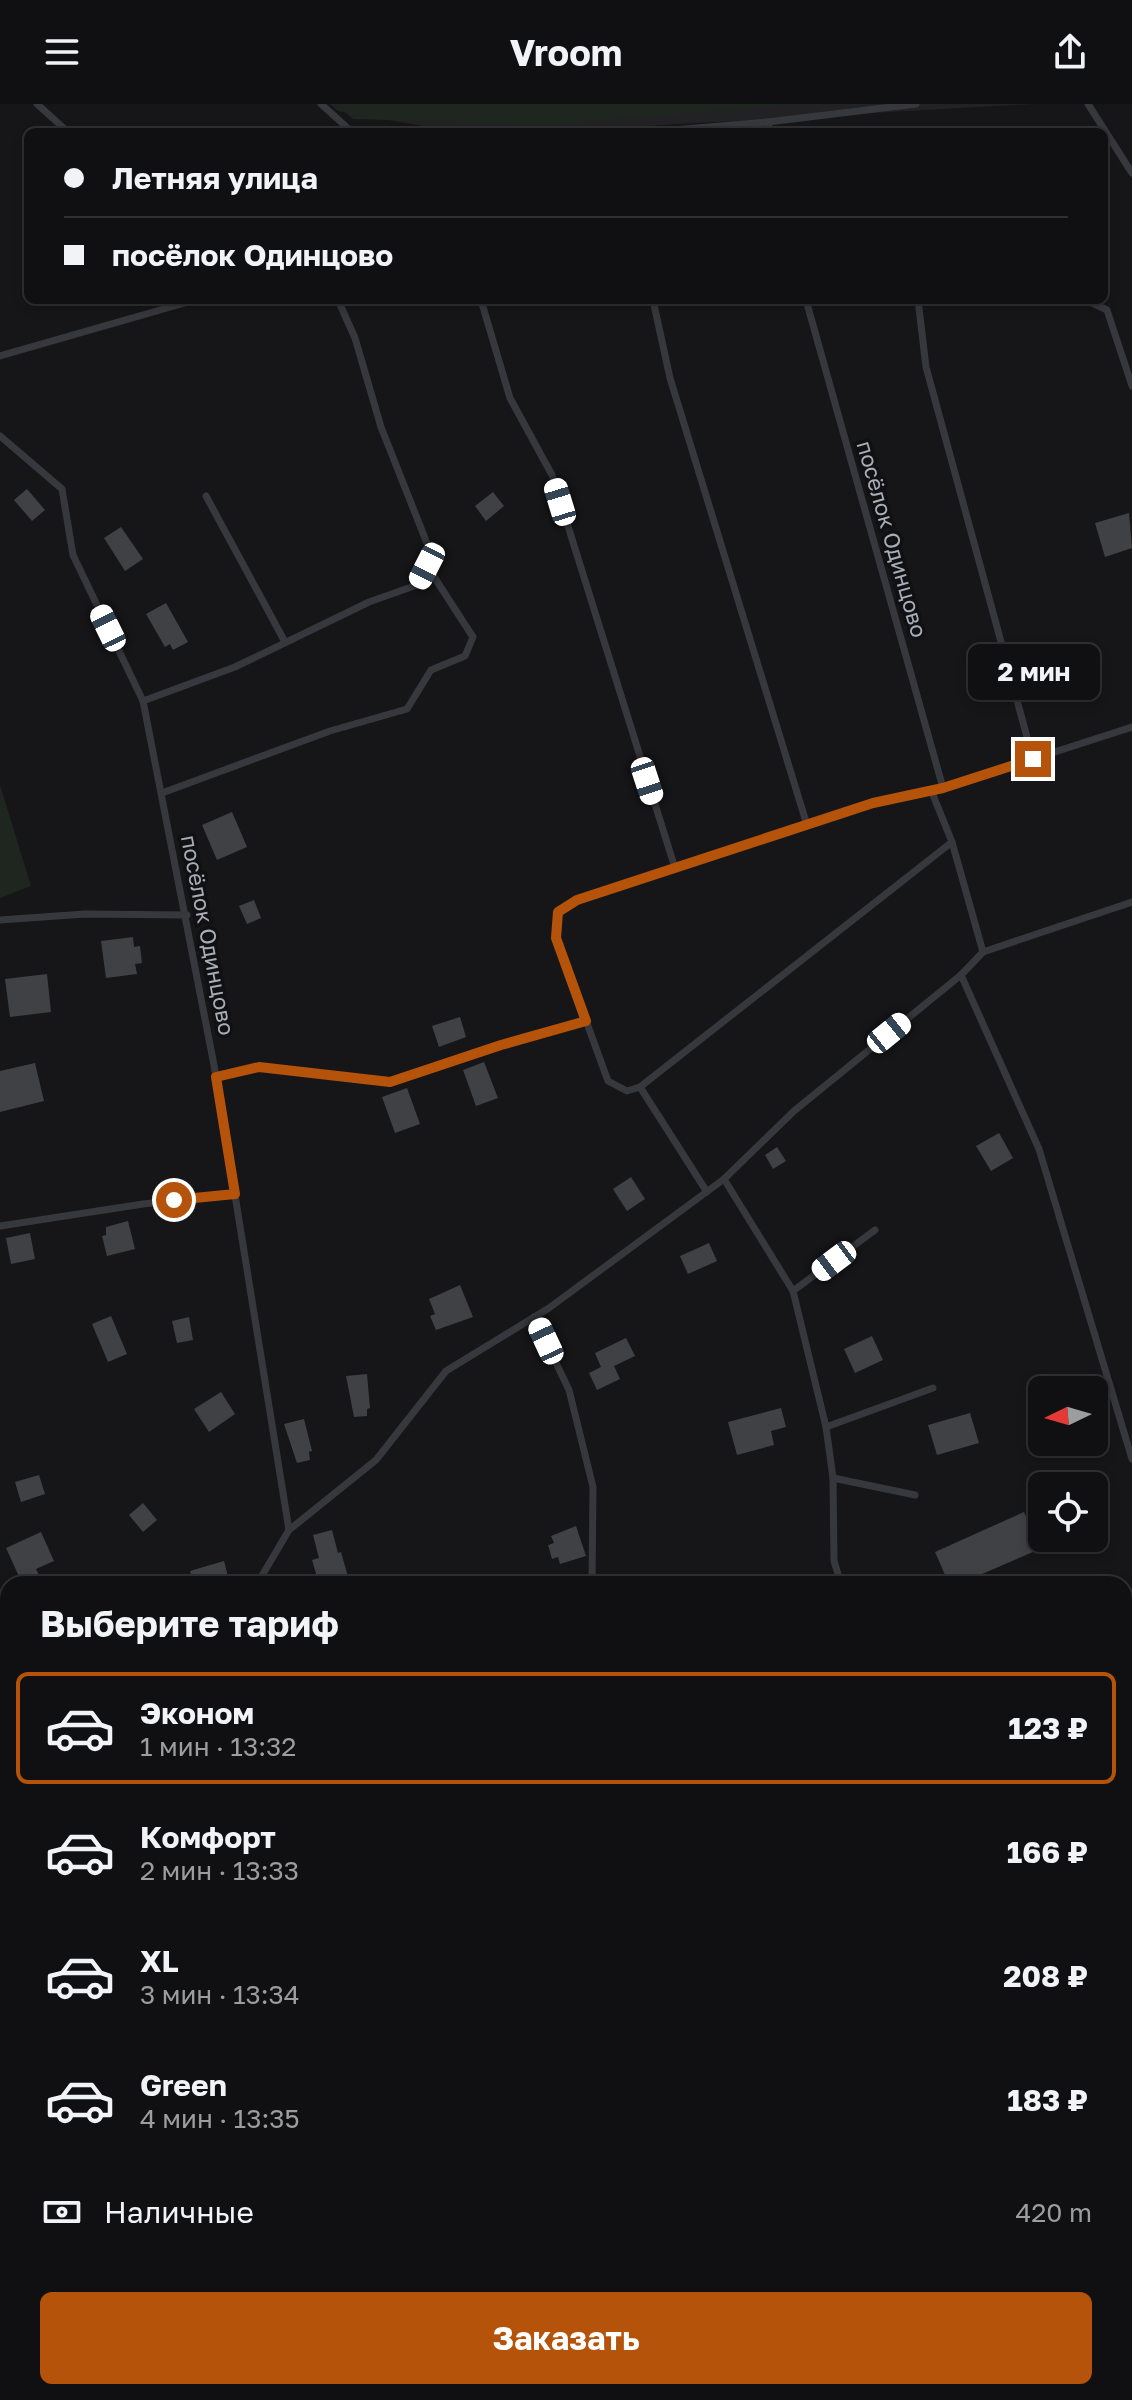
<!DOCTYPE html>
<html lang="ru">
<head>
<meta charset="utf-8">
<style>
	:root { --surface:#101012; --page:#19191b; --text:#f1f3f6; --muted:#9c9d9f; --line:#303032; --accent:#b45309 }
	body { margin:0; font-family:"Golos Text",sans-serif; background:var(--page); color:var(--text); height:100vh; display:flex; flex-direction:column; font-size:30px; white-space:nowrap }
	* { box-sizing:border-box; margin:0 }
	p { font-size:26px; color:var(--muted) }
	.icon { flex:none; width:44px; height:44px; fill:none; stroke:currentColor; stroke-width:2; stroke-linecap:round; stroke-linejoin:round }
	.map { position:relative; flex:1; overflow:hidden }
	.drawer { position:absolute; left:0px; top:1472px; width:1132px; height:824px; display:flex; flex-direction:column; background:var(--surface); border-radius:24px 24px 0 0; box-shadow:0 4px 12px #0003,0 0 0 2px var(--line) }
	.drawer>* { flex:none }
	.banner { position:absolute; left:24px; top:24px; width:1084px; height:176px; border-radius:12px; box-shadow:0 4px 12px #0003,0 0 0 2px var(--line); display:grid; align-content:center; height:176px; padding:0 40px; background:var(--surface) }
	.needle { width:52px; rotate:265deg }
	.fabs { position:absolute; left:1028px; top:1272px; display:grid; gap:16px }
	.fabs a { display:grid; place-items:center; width:80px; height:80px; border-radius:12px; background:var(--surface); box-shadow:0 4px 12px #0003,0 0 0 2px var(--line); font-size:40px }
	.end { position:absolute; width:36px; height:36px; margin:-18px; border:10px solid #b45309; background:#fff; box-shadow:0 0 0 4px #fff }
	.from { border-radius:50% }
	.bubble { position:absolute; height:56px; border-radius:12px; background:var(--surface); box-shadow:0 4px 12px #0003,0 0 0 2px var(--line); font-size:26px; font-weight:700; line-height:56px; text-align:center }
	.car { position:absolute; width:24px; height:48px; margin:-24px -12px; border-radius:10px; box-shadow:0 0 6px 2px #0007; background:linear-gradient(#fff 24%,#345 0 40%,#fff 0 76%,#345 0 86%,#fff 0) }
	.banner b { display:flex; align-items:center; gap:28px; height:76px; font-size:30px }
	.banner b+b { border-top:2px solid var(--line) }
	.banner i { width:20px; height:20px; background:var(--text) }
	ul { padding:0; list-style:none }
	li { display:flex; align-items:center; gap:24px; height:112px; margin:0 16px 12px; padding:0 24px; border:4px solid transparent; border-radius:12px }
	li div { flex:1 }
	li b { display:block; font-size:30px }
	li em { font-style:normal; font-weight:700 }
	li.current { border-color:var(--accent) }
	li>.icon { width:72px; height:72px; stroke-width:1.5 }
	h2 { padding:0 40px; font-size:36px; line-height:96px }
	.pay { display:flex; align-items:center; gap:20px; height:88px; padding:0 40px; font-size:30px }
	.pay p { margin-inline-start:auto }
	.action { display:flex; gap:16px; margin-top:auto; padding:16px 40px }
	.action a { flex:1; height:92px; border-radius:12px; background:var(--accent); color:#fff; font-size:32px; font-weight:700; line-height:92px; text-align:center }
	header { display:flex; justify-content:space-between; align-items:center; height:104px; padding:0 40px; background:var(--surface); font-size:36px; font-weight:700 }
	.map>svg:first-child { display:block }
</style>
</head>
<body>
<header><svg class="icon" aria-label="menu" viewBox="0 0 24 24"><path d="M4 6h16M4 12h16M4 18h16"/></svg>Vroom<svg class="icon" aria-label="share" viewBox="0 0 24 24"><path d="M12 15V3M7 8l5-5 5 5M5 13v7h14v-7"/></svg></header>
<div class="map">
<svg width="1132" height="2296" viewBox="0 0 1132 2296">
	<rect width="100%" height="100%" fill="#161618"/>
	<polygon fill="#222225" points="330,0 1033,0 539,28 456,28 338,7"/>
	<g fill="#1e261f">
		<polygon points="337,0 803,0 548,21 353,15"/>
		<polygon points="0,681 31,782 0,794"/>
		<polygon points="8,1866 8,2288 860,2288 862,2296 0,2296 0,1868"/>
	</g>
	<g fill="#404145">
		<polygon points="27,385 45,406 32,417 14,396"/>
		<polygon points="493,388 504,402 486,417 475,402"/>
		<polygon points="1129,409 1132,444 1105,453 1095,419"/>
		<polygon points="121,423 143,455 125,467 104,434"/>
		<polygon points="166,499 188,538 173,546 170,540 165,543 146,510"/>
		<polygon points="232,708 247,743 217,756 202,721"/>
		<polygon points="254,796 261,814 247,820 239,802"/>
		<polygon points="133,833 134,843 140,842 142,859 135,860 137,870 106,874 101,837"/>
		<polygon points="47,870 51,908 10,913 5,875"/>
		<polygon points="460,913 466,933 439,943 432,922"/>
		<polygon points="484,958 498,994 476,1002 463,966"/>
		<polygon points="35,959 44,997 0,1008 0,967"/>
		<polygon points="407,984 420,1020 395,1029 382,993"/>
		<polygon points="999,1029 1013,1054 991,1067 976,1042"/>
		<polygon points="777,1043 786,1057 773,1065 765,1051"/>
		<polygon points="631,1073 645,1095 627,1107 613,1085"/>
		<polygon points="128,1117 135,1145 107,1152 102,1132 106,1131 106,1123"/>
		<polygon points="30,1129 35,1155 11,1160 6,1134"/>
		<polygon points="709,1139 717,1157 688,1170 680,1152"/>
		<polygon points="460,1181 473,1213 436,1226 430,1212 435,1210 429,1195"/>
		<polygon points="111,1212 127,1250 108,1258 92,1220"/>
		<polygon points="189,1213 193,1236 177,1239 172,1217"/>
		<polygon points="872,1232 883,1256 855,1269 844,1245"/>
		<polygon points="626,1234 635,1252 614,1262 620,1275 597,1286 589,1269 601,1263 595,1249"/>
		<polygon points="367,1270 370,1304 367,1305 367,1312 354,1313 346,1272"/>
		<polygon points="221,1288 235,1310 209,1328 194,1305"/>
		<polygon points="781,1304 786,1323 771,1327 774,1341 737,1351 728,1318"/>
		<polygon points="970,1309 979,1339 937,1351 928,1321"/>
		<polygon points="304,1315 312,1347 309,1348 310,1356 297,1359 284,1320"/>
		<polygon points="39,1371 45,1390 21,1398 15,1378"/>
		<polygon points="143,1399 157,1416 143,1428 129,1411"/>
		<polygon points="1024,1408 1040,1445 959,1480 949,1480 935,1448"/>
		<polygon points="576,1422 586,1452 560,1460 558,1453 552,1455 548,1441 554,1439 551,1432"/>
		<polygon points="332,1426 338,1449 341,1448 350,1480 319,1480 312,1456 319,1454 313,1431"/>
		<polygon points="41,1428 54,1457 36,1465 39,1471 22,1479 6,1444"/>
		<polygon points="224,1457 230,1480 194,1480 190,1467"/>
	</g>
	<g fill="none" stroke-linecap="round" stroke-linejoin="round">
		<g stroke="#3d3f44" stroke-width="3" stroke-dasharray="4 6" stroke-linecap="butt">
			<polyline points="1124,1610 1132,1608"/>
			<polyline points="0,1851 8,1849"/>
			<polyline points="157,2288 159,2296"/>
			<polyline points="631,2288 633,2296"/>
		</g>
		<g stroke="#37383d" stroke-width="7">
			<polyline points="37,0 68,28"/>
			<polyline points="321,0 352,28"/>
			<polyline points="1088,0 1132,69"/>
			<polyline points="768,18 916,0"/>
			<polyline points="352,28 368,28"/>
			<polyline points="649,28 768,18 770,28"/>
			<polyline points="481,196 510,294 552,371 675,764"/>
			<polyline points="653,196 670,274 807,721"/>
			<polyline points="806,196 943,684 931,686 952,738 983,848"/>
			<polyline points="918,196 926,263 1033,655"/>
			<polyline points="1086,196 1107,206 1132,282"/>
			<polyline points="0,252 195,196"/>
			<polyline points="0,332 62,385 73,451 143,597 214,961 289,1426 257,1480"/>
			<polyline points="206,392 285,538"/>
			<polyline points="143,597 235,563 369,498 417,481 432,452 381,323 355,234 338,196"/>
			<polyline points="943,684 1132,623"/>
			<polyline points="931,686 873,699 577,796 558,808 556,834 608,977 627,987 640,983 952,738"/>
			<polyline points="162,689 330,627 407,605 431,566 465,552 473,533 427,462"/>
			<polyline points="0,816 85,810 187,811"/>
			<polyline points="961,871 1039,1045 1132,1355"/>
			<polyline points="216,973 259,963 390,978 501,941 586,917"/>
			<polyline points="640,983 707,1088"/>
			<polyline points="724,1075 793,1187 826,1323 833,1374 834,1457 841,1480"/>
			<polyline points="0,1122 143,1100 235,1090"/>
			<polyline points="793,1187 875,1126"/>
			<polyline points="534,1213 569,1286 593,1383 592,1480"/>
			<polyline points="826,1323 933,1284"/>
			<polyline points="833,1374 915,1391"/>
			<polyline points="289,1426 376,1356 446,1267 549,1204 724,1075 794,1007 961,871 983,848 1132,798"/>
			<polyline points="0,1618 8,1614"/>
			<polyline points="1124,1709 1132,1708"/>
			<polyline points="87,2288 89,2296"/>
			<polyline points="956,2288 957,2296"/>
		</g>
		<polyline stroke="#37383d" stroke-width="14" points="901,2288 904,2296"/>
		<g stroke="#45474d" stroke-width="20">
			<polyline points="1124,1550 1132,1548"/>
			<polyline points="0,1796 8,1795"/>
		</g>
	</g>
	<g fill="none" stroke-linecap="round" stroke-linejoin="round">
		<polyline stroke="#b45309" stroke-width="10" points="174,1096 235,1090 216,973 259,963 390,978 501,941 586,917 556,834 558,808 577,796 873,699 943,684 1033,655"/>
	</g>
	<g text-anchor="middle" stroke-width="7" stroke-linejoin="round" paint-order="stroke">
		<g font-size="22" fill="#a8adb8" stroke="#111113">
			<text transform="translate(892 435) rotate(74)" y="8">посёлок Одинцово</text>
			<text transform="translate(208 831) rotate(79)" y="8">посёлок Одинцово</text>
		</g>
	</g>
</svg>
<div class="fabs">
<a><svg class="needle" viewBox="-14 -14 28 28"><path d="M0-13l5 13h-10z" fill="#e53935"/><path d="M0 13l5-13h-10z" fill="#9c9d9f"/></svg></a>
<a><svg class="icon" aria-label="locate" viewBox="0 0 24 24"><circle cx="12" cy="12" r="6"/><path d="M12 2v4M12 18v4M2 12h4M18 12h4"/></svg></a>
</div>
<i class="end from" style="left:174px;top:1096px"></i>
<i class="end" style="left:1033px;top:655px"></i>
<div class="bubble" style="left:968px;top:540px;width:132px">2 мин</div>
<i class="car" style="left:560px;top:398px;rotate:343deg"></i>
<i class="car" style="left:427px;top:462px;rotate:207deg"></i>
<i class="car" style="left:108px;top:524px;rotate:334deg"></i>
<i class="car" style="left:647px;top:677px;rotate:162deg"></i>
<i class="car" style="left:889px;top:929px;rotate:51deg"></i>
<i class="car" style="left:834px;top:1157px;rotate:233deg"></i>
<i class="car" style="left:546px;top:1237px;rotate:335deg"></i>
<div class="banner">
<b><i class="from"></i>Летняя улица</b>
<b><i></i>посёлок Одинцово</b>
</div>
<section class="drawer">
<h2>Выберите тариф</h2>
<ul>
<li class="current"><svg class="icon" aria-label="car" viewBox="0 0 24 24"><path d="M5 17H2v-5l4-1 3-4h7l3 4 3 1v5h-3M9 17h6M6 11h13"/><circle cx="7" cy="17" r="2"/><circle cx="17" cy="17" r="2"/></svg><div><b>Эконом</b><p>1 мин · 13:32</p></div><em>123 ₽</em></li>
<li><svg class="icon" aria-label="car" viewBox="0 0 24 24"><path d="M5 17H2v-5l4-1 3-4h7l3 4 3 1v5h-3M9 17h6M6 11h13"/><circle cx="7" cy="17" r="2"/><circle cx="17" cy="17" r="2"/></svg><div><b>Комфорт</b><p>2 мин · 13:33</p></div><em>166 ₽</em></li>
<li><svg class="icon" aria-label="car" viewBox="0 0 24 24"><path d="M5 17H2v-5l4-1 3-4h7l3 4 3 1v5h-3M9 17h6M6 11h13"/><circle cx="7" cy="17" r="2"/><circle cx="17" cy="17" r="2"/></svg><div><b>XL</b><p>3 мин · 13:34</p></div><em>208 ₽</em></li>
<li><svg class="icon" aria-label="car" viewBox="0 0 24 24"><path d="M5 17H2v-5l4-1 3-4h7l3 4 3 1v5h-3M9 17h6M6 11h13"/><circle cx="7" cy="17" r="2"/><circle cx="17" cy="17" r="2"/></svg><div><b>Green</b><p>4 мин · 13:35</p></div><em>183 ₽</em></li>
</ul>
<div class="pay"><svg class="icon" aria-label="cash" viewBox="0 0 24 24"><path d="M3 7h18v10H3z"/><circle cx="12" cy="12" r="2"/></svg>Наличные<p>420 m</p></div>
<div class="action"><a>Заказать</a></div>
</section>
</div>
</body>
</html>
